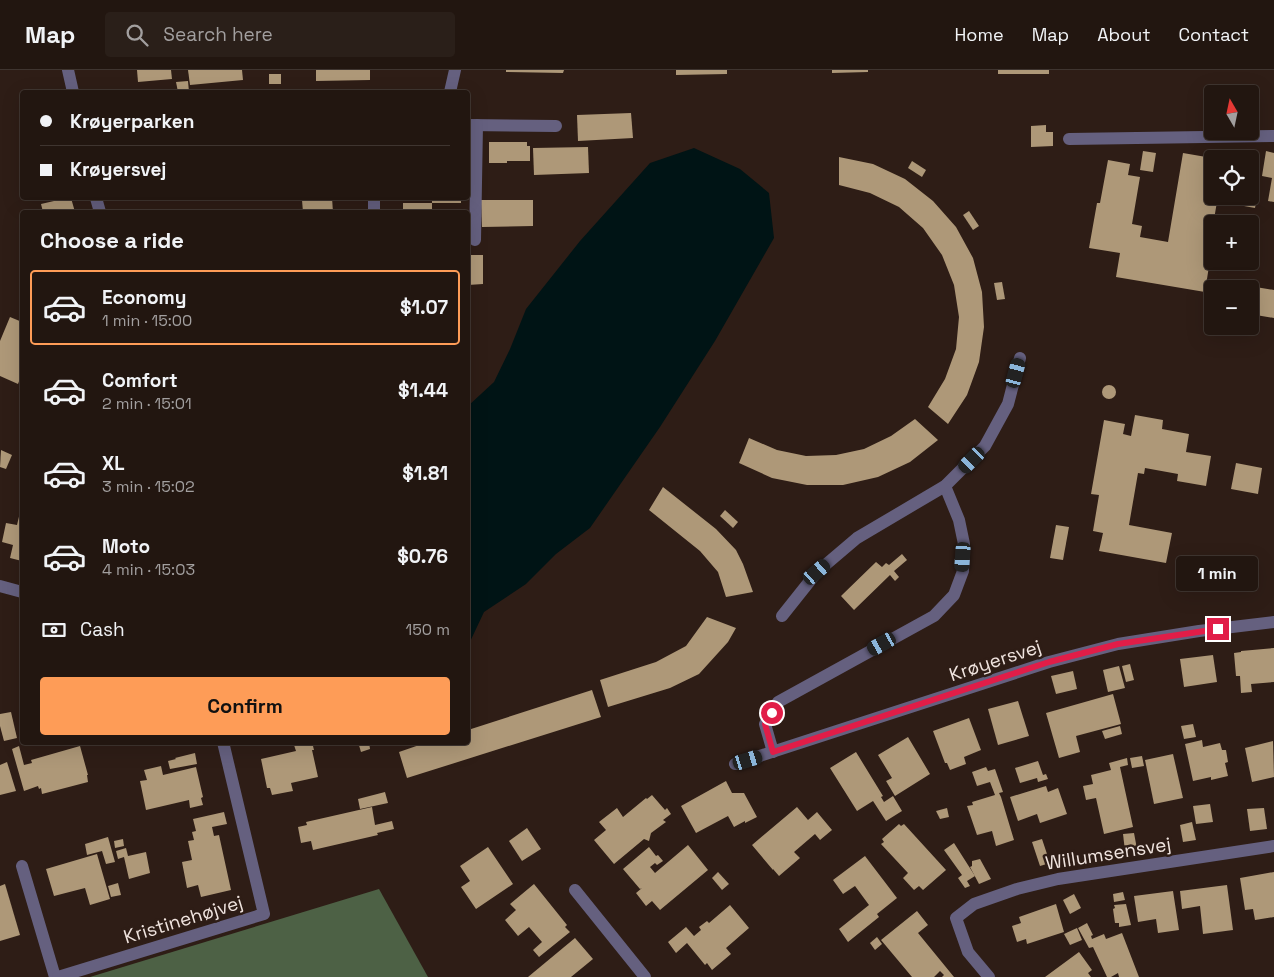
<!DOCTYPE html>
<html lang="en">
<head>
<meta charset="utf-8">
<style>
	:root { --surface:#221610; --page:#2a1f19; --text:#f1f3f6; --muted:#a29f9f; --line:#3f3530; --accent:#fe9c57 }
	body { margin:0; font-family:"Space Grotesk",sans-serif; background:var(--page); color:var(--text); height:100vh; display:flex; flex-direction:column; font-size:19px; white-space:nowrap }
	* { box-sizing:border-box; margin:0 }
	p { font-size:16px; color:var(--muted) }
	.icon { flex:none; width:28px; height:28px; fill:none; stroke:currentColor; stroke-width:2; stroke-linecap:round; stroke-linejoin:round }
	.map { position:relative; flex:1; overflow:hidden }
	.panel { position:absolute; left:20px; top:140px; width:450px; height:535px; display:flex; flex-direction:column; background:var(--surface); border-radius:5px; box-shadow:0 5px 20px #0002,0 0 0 1px var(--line) }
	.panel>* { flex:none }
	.guide { position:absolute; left:20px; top:20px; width:450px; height:110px; border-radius:5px; box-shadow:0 5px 20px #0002,0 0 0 1px var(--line); display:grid; align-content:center; height:110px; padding:0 20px; background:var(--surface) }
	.needle { width:32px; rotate:351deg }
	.buttons { position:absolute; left:1204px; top:15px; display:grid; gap:10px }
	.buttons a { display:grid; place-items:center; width:55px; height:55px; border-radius:5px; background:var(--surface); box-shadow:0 5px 20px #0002,0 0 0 1px var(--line); font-size:25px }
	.end { position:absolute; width:22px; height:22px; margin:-11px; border:6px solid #e11d48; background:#fff; box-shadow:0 0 0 2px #fff }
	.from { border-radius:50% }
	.bubble { position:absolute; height:35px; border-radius:5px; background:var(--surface); box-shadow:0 5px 20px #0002,0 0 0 1px var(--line); font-size:16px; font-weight:800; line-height:35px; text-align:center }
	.car { position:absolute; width:15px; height:30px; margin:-15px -8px; border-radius:6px; box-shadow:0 0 4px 1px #0007; background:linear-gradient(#222 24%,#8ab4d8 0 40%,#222 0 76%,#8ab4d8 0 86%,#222 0) }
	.guide b { display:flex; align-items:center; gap:18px; height:48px; font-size:19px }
	.guide b+b { border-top:1px solid var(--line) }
	.guide i { width:12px; height:12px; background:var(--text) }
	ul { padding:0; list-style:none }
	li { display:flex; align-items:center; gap:15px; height:75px; margin:0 10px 8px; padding:0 10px; border:2px solid transparent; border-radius:5px }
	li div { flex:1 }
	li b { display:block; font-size:19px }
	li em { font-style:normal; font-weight:800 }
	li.current { border-color:var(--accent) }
	li>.icon { width:45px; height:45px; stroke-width:1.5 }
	h2 { padding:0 20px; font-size:22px; line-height:60px }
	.pay { display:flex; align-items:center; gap:12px; height:55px; padding:0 20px; font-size:19px }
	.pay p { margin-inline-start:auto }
	.action { display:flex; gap:10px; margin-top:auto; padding:10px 20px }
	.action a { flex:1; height:58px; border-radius:5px; background:var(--accent); color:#111; font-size:20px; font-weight:800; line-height:58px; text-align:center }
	header { display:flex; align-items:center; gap:30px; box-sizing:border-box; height:70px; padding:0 25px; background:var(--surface); border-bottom:1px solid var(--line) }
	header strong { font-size:24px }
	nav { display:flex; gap:28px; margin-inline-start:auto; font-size:18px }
	.search { width:350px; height:45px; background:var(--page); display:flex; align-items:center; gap:12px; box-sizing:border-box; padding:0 18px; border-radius:5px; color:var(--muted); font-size:19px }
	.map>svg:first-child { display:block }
</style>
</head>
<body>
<header>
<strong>Map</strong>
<div class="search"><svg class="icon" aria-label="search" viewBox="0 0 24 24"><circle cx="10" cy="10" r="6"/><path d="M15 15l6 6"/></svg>Search here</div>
<nav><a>Home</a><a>Map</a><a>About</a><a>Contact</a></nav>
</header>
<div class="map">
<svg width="1274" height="907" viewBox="0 0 1274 907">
	<rect width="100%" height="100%" fill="#2e1d16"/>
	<polygon fill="#4d6145" points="379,819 428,907 90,907"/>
	<polygon fill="#001415" points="694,78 740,99 769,123 774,168 715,271 660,357 590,458 556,484 526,514 484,542 468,576 468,336 494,312 510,279 526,239 580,171 650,93"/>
	<g fill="#ae9878">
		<polygon points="137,0 171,0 172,9 138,12"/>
		<polygon points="188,0 242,0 243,10 190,15"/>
		<polygon points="316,0 370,0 370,10 316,11"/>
		<polygon points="506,0 564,0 563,3 506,2"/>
		<polygon points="676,0 727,0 727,4 676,5"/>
		<polygon points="832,0 868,0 868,2 832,3"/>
		<rect x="998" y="0" width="51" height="4"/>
		<rect x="269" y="4" width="12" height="10"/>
		<polygon points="188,11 189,22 178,22 176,12"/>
		<polygon points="631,43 633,68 578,71 577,45"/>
		<polygon points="1046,55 1046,62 1053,62 1053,76 1031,77 1031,56"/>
		<polygon points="489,72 527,72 527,76 530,76 530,91 507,91 507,93 489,93"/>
		<polygon points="588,77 589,103 534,105 533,78"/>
		<polygon points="1143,81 1156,83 1153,102 1140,100"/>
		<polygon points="1266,81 1274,83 1274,132 1268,131 1272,108 1262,106"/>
		<polygon points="1183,83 1212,88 1212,126 1218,126 1206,196 1209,196 1205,222 1116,207 1120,183 1089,178 1097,133 1100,133 1108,90 1130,94 1128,105 1140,107 1132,154 1142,156 1140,167 1168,172"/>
		<polygon points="839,87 873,94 905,109 933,131 956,157 973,188 982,222 984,257 979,292 967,325 948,354 928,337 945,309 956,279 959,247 954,215 942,185 923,158 899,137 870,123 839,115"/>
		<polygon points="912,91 926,100 922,107 908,98"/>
		<polygon points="1250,120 1258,122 1255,138 1233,134 1234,126 1250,126"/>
		<polygon points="53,128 71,128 75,142 43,142 41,134 54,131"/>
		<polygon points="332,128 333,142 303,142 302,130"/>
		<rect x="432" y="128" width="29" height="5"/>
		<polygon points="481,130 533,130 533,156 482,157"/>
		<rect x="403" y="133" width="29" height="9"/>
		<polygon points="969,141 979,156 973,160 963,145"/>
		<polygon points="1228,148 1258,153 1251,196 1228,192 1228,191 1250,191 1250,154 1227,154"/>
		<polygon points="468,185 483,185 483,214 468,215"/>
		<polygon points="1002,212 1005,229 997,230 994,213"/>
		<polygon points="1214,213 1237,217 1238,214 1274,220 1274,248 1250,244 1250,219 1213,219"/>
		<polygon points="10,247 22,252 22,303 18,314 0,306 0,271"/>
		<circle cx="1109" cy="322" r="7"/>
		<polygon points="1135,345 1163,350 1162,359 1189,364 1186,382 1211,386 1206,416 1177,411 1178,404 1145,398 1144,404 1138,403 1129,455 1172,463 1166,493 1099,481 1103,463 1093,461 1099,425 1091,424 1104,350 1125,354 1123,364 1131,366"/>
		<polygon points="915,349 938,370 910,392 878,407 843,415 807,415 772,408 739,393 749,368 777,380 806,386 836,385 864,379 891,366"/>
		<polygon points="1,380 12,385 6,399 0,397"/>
		<polygon points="1236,393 1262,398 1258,424 1231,419"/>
		<polygon points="663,417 716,459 736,480 743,494 753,522 726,527 718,502 700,481 649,440"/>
		<polygon points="22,434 22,491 10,488 13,475 2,472 6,453 17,455"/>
		<polygon points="725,440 738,452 733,458 720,446"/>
		<polygon points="1056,455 1069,457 1063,490 1050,488"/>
		<polygon points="902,484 907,490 894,501 899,507 895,511 890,505 854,540 841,526 876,492 882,497 886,493 889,495"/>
		<polygon points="707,547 736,558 728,572 699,604 670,618 608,637 600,610 656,592 686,576"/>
		<polygon points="1274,578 1274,612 1251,614 1252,622 1241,623 1240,606 1236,606 1234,583 1241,582 1241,581"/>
		<polygon points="1213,585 1217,612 1184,617 1180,589"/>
		<polygon points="1130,594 1134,610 1126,612 1122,596"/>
		<polygon points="1119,596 1125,618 1108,622 1103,600"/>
		<polygon points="1073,601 1077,619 1056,624 1051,606"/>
		<polygon points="592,620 601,647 407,708 399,682 428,672 468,672 468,660"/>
		<polygon points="1113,624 1121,654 1076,666 1080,682 1059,688 1046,643"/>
		<polygon points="1018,631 1029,666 998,675 988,639"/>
		<polygon points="11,642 17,668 4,671 0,656 0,644"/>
		<polygon points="969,648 981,680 964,687 966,694 950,700 947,693 945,693 933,661"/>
		<polygon points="1193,654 1196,667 1184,669 1181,656"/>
		<polygon points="1120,656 1122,664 1105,669 1102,661"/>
		<polygon points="908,667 930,704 895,726 886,711 892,708 878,685"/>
		<polygon points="1202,670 1203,677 1220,673 1222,680 1226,680 1228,692 1225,693 1228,706 1211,710 1211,707 1193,711 1185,674"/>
		<polygon points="1273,671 1274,707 1252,712 1245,678"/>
		<polygon points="306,672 312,672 314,680 312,680 318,707 291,713 293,721 272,725 270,718 267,718 261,689 296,681 294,675"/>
		<polygon points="358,672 369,672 370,679 361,682"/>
		<polygon points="19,676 24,695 32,693 31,690 80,676 88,705 87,705 88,712 42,724 41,718 39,719 38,716 24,721 12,679"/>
		<polygon points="856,682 883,726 881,727 884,732 893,726 902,741 886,751 873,731 857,741 830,698"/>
		<polygon points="195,683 197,694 170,699 168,691 176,689 175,688"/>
		<polygon points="1173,684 1183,728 1154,734 1145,690"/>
		<polygon points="1142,686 1144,696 1132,698 1130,688"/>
		<polygon points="1127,688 1128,695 1120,697 1133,757 1104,764 1096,728 1086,730 1083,716 1093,714 1091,705 1111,700 1109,693"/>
		<polygon points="1038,691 1043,705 1046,704 1048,709 1038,712 1037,708 1020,713 1015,698"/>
		<polygon points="7,692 16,721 0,725 0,695"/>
		<polygon points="161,696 163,705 196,697 203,727 201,728 203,735 190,738 189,730 146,740 140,711 147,710 144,700"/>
		<polygon points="986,697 988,701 995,699 1003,722 999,723 1001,727 1014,770 996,776 992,761 977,765 967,736 973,735 972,732 995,725 990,712 977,716 972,702"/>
		<polygon points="726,711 732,723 744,723 757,747 745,753 745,751 734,757 728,746 696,763 681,736"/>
		<polygon points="1046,716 1048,722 1058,718 1067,744 1040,753 1037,744 1018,751 1010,727"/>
		<polygon points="385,722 388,733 360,739 358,729"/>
		<polygon points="652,725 665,740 667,738 671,744 663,750 666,752 651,763 649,771 644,769 614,794 594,770 606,760 599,752 617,738 623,747 646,728 647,729"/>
		<polygon points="1210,734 1213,752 1196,754 1193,736"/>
		<polygon points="372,737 375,755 392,751 394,759 377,763 378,765 313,780 311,771 301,773 298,757 307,755 306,752"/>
		<polygon points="797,737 808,750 817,742 832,760 820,770 815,764 794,782 800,788 779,806 773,799 773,800 752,775"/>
		<polygon points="947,738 949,747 940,749 936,741"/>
		<polygon points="1264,738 1267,759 1250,761 1247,739"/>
		<polygon points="224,742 227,754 212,757 214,766 219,765 231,820 201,827 198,815 187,818 182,792 192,790 188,771 194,770 192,762 196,761 193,749"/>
		<polygon points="1192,752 1196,770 1183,772 1180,755"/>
		<polygon points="899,754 901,756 904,754 946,800 923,820 919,816 914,820 903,808 908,803 881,774 884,772 882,769"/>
		<polygon points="527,758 541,779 522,791 509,771"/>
		<polygon points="1134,763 1137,779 1125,781 1123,764"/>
		<polygon points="108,767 115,792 106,794 102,781 87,785 85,774"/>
		<polygon points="123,769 124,776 115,778 114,771"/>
		<polygon points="1042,769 1050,793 1040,796 1032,772"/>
		<polygon points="954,773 975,806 967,811 970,816 965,818 958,808 962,805 944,780"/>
		<polygon points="688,775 708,800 660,840 652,831 646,836 636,823 642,818 640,819 623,799 649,777 656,786 658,785 663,791 657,795 655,793 650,797 655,803"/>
		<polygon points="488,777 513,814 476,839 461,817 470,811 460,796"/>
		<polygon points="126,778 128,786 146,782 150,803 129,809 124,787 118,789 116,781"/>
		<polygon points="97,784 110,829 90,835 85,818 54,826 46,799"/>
		<polygon points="865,786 897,828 877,844 879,847 848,872 839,859 869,835 855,816 843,824 833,810"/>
		<polygon points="980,789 991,809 979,814 970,797 972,796 972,791"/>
		<polygon points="718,802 729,814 722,820 712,808"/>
		<polygon points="1274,802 1274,847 1255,850 1253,839 1245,840 1240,808"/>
		<polygon points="118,813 121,825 111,827 108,816"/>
		<polygon points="5,814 20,865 0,871 0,816"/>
		<polygon points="534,814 567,855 565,857 570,862 539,887 533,880 542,872 529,857 518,866 505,850 516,840 510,834"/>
		<polygon points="1227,815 1233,860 1203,864 1200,836 1182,839 1180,821"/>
		<polygon points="1173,821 1179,860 1158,863 1156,849 1138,852 1134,826"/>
		<polygon points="1123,822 1125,830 1114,832 1113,824"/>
		<polygon points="1074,824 1081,838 1070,844 1063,830"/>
		<polygon points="1056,834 1064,862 1027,874 1026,869 1017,872 1012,856 1021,853 1019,847"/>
		<polygon points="1126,834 1131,855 1119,857 1119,853 1115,853 1113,839 1115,838 1114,835"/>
		<polygon points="730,835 749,858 726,878 731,884 712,900 707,893 705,895 687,873 676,883 668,872 686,857 694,866 701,860 699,857 707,851 709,853"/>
		<polygon points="917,841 928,855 918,863 954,907 942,907 944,905 940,901 934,907 912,907 881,870"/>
		<polygon points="1087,853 1093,865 1091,866 1092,869 1104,864 1106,869 1122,863 1139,907 1119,907 1118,903 1111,907 1107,907 1093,877 1089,878 1078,858"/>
		<polygon points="1077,858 1082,870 1070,875 1064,864"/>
		<polygon points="877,867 882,874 875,880 870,873"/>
		<polygon points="575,868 593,889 571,907 528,907"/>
		<polygon points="1079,882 1092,900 1088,903 1091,907 1045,907"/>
	</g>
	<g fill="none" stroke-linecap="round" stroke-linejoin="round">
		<g stroke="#65607f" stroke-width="12">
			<polyline points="68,0 73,22"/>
			<polyline points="450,22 455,0"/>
			<polyline points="468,55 556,56"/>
			<polyline points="1069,69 1274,66"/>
			<polyline points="96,128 100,142"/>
			<polyline points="374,128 374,142"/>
			<polyline points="475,170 477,55"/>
			<polyline points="0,516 22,522"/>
			<polyline points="782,546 817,502 857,468 945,416 985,376 1008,334 1020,288"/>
			<polyline points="773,682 765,654 778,632 934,546 954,525 963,501 964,474 959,450 945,416"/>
			<polyline points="735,694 1049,592 1118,574 1199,561 1274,552"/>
			<polyline points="22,796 55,907"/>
			<polyline points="575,820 645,907"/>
			<polyline points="58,907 264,844 223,672"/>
			<polyline points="989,907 968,882 956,848 974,834 1017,819 1058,809 1274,776"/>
		</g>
	</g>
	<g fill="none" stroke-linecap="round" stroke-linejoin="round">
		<polyline stroke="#e11d48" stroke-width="6" points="772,643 765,654 773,682 1049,592 1118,574 1218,559"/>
	</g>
	<g text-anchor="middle" stroke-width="5" stroke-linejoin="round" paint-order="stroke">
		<g font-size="19" fill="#f0e4df" stroke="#2e1d16">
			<text transform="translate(995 590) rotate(-18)" y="7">Krøyersvej</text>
			<text transform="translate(1108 783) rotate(-9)" y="7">Willumsensvej</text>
			<text transform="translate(183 849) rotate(-17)" y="7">Kristinehøjvej</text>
		</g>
	</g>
</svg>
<div class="buttons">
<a><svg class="needle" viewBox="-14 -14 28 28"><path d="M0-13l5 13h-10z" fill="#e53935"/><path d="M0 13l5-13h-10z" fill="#a29f9f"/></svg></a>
<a><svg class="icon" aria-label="locate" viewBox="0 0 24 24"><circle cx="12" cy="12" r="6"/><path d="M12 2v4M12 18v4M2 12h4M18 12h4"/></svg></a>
<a>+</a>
<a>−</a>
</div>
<i class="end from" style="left:772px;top:643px"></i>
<i class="end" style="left:1218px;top:559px"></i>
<div class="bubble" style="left:1176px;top:486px;width:82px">1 min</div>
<i class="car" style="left:1016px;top:303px;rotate:15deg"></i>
<i class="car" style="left:972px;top:390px;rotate:225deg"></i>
<i class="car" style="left:963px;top:487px;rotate:184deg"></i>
<i class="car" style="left:817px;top:502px;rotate:49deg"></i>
<i class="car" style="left:882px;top:574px;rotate:241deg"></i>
<i class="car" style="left:748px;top:690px;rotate:73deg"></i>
<div class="guide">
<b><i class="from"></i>Krøyerparken</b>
<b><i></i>Krøyersvej</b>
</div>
<section class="panel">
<h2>Choose a ride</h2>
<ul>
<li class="current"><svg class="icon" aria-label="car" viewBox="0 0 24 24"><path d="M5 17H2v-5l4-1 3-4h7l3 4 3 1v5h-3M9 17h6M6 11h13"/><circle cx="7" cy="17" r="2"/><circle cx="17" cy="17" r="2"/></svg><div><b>Economy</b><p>1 min · 15:00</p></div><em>$1.07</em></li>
<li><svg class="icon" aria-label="car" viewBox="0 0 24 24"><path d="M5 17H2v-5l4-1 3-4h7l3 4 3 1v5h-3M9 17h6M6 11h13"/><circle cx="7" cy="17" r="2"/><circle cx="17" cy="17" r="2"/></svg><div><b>Comfort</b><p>2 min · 15:01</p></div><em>$1.44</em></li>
<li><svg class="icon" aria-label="car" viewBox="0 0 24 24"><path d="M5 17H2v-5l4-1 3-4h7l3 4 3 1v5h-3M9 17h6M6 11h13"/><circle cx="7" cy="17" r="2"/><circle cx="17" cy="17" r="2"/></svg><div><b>XL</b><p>3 min · 15:02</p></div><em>$1.81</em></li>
<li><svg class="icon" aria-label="car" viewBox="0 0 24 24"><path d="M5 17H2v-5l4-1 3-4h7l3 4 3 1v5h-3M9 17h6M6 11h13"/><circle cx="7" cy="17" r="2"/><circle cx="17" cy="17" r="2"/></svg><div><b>Moto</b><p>4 min · 15:03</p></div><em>$0.76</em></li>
</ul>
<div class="pay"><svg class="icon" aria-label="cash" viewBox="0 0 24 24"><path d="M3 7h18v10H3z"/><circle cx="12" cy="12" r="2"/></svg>Cash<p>150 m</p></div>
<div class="action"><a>Confirm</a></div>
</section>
</div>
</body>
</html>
